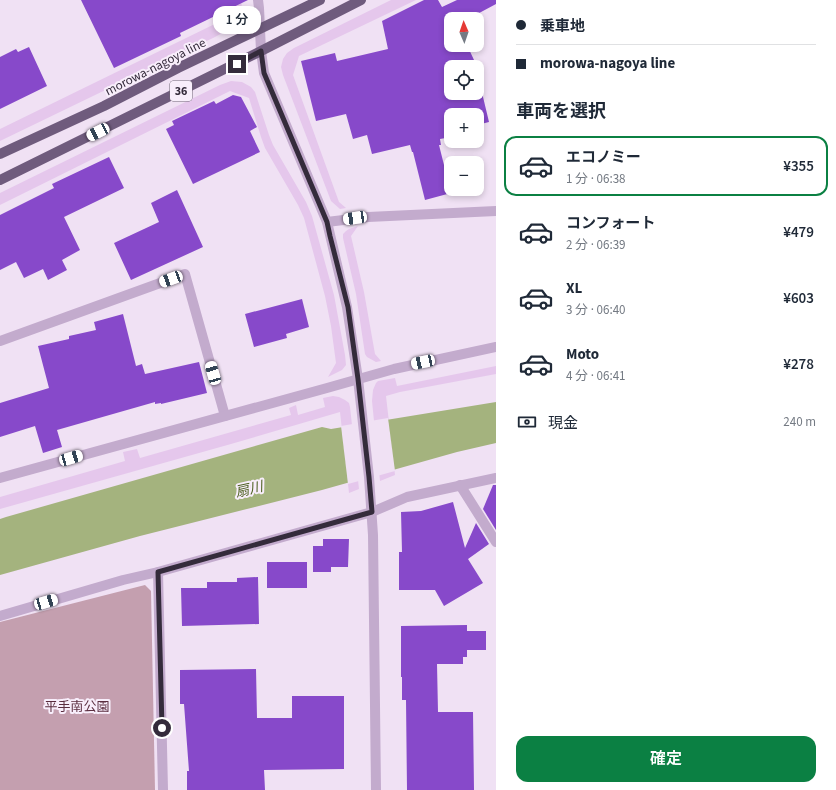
<!DOCTYPE html>
<html lang="ja">
<head>
<meta charset="utf-8">
<style>
	:root { --surface:#fff; --page:#f6f6f7; --text:#1f2937; --muted:#747a83; --line:#e0e1e3; --accent:#0b8043 }
	body { margin:0; font-family:"Source Sans 3","Noto Sans JP",sans-serif; background:var(--page); color:var(--text); height:100vh; display:flex; flex-direction:column; font-size:15px; white-space:nowrap }
	* { box-sizing:border-box; margin:0 }
	p { font-size:13px; color:var(--muted) }
	.icon { flex:none; width:22px; height:22px; fill:none; stroke:currentColor; stroke-width:2; stroke-linecap:round; stroke-linejoin:round }
	.map { position:relative; flex:1; overflow:hidden }
	.panel { display:flex; flex-direction:column; background:var(--surface); width:340px }
	.panel>* { flex:none }
	.hud { display:grid; align-content:center; height:88px; padding:0 20px; background:var(--surface) }
	.needle { width:26px; rotate:358deg }
	.controls { position:absolute; left:444px; top:12px; display:grid; gap:8px }
	.controls a { display:grid; place-items:center; width:40px; height:40px; border-radius:8px; background:var(--surface); box-shadow:0 2px 6px #0003; font-size:20px }
	.end { position:absolute; width:18px; height:18px; margin:-9px; border:5px solid #342b3b; background:#fff; box-shadow:0 0 0 2px #fff }
	.from { border-radius:50% }
	.bubble { position:absolute; height:28px; border-radius:12px; background:var(--surface); box-shadow:0 2px 6px #0003; font-size:13px; font-weight:600; line-height:28px; text-align:center }
	.car { position:absolute; width:12px; height:24px; margin:-12px -6px; border-radius:5px; box-shadow:0 0 3px 1px #0007; background:linear-gradient(#fff 24%,#345 0 40%,#fff 0 76%,#345 0 86%,#fff 0) }
	.hud b { display:flex; align-items:center; gap:14px; height:38px; font-size:15px }
	.hud b+b { border-top:1px solid var(--line) }
	.hud i { width:10px; height:10px; background:var(--text) }
	ul { padding:0; list-style:none }
	li { display:flex; align-items:center; gap:12px; height:60px; margin:0 8px 6px; padding:0 12px; border:2px solid transparent; border-radius:12px }
	li div { flex:1 }
	li b { display:block; font-size:15px }
	li em { font-style:normal; font-weight:600 }
	li.selected { border-color:var(--accent) }
	li>.icon { width:36px; height:36px; stroke-width:1.5 }
	h2 { padding:0 20px; font-size:18px; line-height:48px }
	.pay { display:flex; align-items:center; gap:10px; height:44px; padding:0 20px; font-size:15px }
	.pay p { margin-inline-start:auto }
	.primary-button { display:flex; gap:8px; margin-top:auto; padding:8px 20px }
	.primary-button a { flex:1; height:46px; border-radius:12px; background:var(--accent); color:#fff; font-size:16px; font-weight:600; line-height:46px; text-align:center }
	main { display:flex; flex:1; min-height:0 }
	.map>svg:first-child { display:block }
</style>
</head>
<body>
<main>
<div class="map">
<svg width="496" height="790" viewBox="0 0 496 790">
	<rect width="100%" height="100%" fill="#f0e1f4"/>
	<polygon fill="#c49faf" points="145,585 151,591 155,790 0,790 0,622"/>
	<g fill="#e5c7ec">
		<polygon points="241,0 242,8 240,15 230,29 213,38 0,141 0,129 227,18 235,4"/>
		<polygon points="391,0 416,0 299,56 293,75 339,202 346,208 340,209 331,201 283,75 281,67 283,59 287,53 294,48"/>
		<polygon points="231,81 242,82 251,87 255,92 269,135 273,145 306,202 312,216 334,295 345,355 346,365 342,370 328,377 336,363 331,326 325,296 304,218 298,205 265,148 261,137 249,98 230,91 0,205 0,193 220,85"/>
		<polygon points="358,226 351,236 364,292 375,354 381,361 376,362 367,357 365,354 356,294 343,238 343,234 346,231 349,229"/>
		<polygon points="496,366 496,374 400,392 386,396 395,475 380,481 372,401 373,390 376,383 378,381 395,378 397,386"/>
		<polygon points="333,396 339,397 345,400 349,403 350,407 359,489 349,493 340,412 231,444 0,509 0,497 125,461 123,452 137,449 140,458 291,415 289,408 296,405 298,415 325,407 323,398"/>
	</g>
	<polygon fill="#a4b37e" points="496,402 496,443 457,452 322,490 140,536 0,575 0,519 6,517 322,427 331,429"/>
	<polygon fill="#f0e1f4" points="388,418 395,471 348,484 341,426"/>
	<g fill="#8749ca" fill-rule="evenodd">
		<polygon points="81,0 248,0 180,33 181,36 114,68"/>
		<path d="M424,0H438L442,7L457,0H496V4L468,19H451V45H467L481,75L478,76L489,122L477,125V115H451V137L440,139L441,145H439L451,193L425,200L413,152H412L410,145L372,154L367,135L353,139L346,114L316,121L301,61L335,53L337,61L388,49L382,21ZM451,67H477V93H451Z"/>
		<polygon points="29,47 47,86 0,109 0,57 16,49 18,52"/>
		<polygon points="233,95 241,97 257,127 250,131 260,152 193,184 166,129 174,125 172,121 214,101 216,104"/>
		<polygon points="109,157 124,188 64,217 80,250 62,260 67,270 48,280 43,269 24,278 16,262 0,270 0,215 54,188 52,184"/>
		<polygon points="177,190 203,247 131,280 114,243 159,222 151,203"/>
		<polygon points="302,299 309,327 286,334 287,338 254,347 245,314"/>
		<polygon points="123,314 136,366 142,364 145,374 199,362 207,393 161,404 161,403 155,404 155,402 57,430 62,447 43,453 35,426 0,437 0,403 49,388 38,346 69,339 69,336 96,330 94,322"/>
		<polygon points="493,485 496,485 496,530 483,509"/>
		<polygon points="453,502 465,548 476,523 489,544 468,559 483,583 444,606 435,590 399,590 399,552 402,552 401,512 421,511"/>
		<polygon points="323,539 349,539 348,567 331,567 331,572 313,572 313,546 323,546"/>
		<rect x="267" y="562" width="40" height="26"/>
		<polygon points="258,577 259,624 182,626 181,588 207,588 207,582 237,582 237,578"/>
		<polygon points="467,625 467,631 486,631 486,650 467,650 467,657 463,657 463,664 437,664 438,712 473,712 474,790 407,790 406,700 402,700 402,677 401,677 401,626"/>
		<polygon points="256,669 257,718 292,718 292,696 344,696 344,769 264,770 265,790 187,790 187,771 189,771 184,704 180,704 180,670"/>
	</g>
	<g fill="none" stroke-linecap="round" stroke-linejoin="round">
		<g stroke="#c3abcd" stroke-width="10">
			<polyline points="258,0 259,8 261,51 264,73 327,222 347,307 358,379 369,477 373,535 376,790"/>
			<polyline points="327,222 368,217 496,211"/>
			<polyline points="0,341 185,274 225,416"/>
			<polyline points="0,478 327,388 394,369 496,347"/>
			<polyline points="460,485 496,542"/>
			<polyline points="158,572 163,790"/>
			<polyline points="0,616 123,580 158,572 372,512 407,497 496,478"/>
		</g>
		<g stroke="#6f5b7d" stroke-width="10">
			<polyline points="0,154 104,106 178,68 320,0"/>
			<polyline points="0,180 261,51 361,0"/>
		</g>
	</g>
	<g fill="none" stroke-linecap="round" stroke-linejoin="round">
		<polyline stroke="#342b3b" stroke-width="5" points="162,728 158,572 372,512 369,477 358,379 348,307 330,236 327,222 264,73 261,51 237,64"/>
	</g>
	<g text-anchor="middle" stroke-width="4" stroke-linejoin="round" paint-order="stroke">
		<rect fill="#f8eefb" stroke="#6f6675" stroke-width="1" x="170" y="81" width="22" height="20" rx="3"/>
		<g font-size="12" font-weight="bold" fill="#342b3b">
			<text x="181" y="95">36</text>
		</g>
		<g font-size="13" fill="#342b3b" stroke="#f8eefb">
			<text transform="translate(155 66) rotate(-27)" y="5">morowa-nagoya line</text>
		</g>
		<g font-size="13" fill="#5a2d3f" stroke="#f8eefb">
			<text x="77" y="711">平手南公園</text>
		</g>
		<g font-size="14" font-style="italic" fill="#4b5f1e" stroke="#f8eefb">
			<text transform="translate(249 489) rotate(-13)" y="5">扇川</text>
		</g>
	</g>
</svg>
<div class="controls">
<a><svg class="needle" viewBox="-14 -14 28 28"><path d="M0-13l5 13h-10z" fill="#e53935"/><path d="M0 13l5-13h-10z" fill="#747a83"/></svg></a>
<a><svg class="icon" aria-label="locate" viewBox="0 0 24 24"><circle cx="12" cy="12" r="6"/><path d="M12 2v4M12 18v4M2 12h4M18 12h4"/></svg></a>
<a>+</a>
<a>−</a>
</div>
<i class="end from" style="left:162px;top:728px"></i>
<i class="end" style="left:237px;top:64px"></i>
<div class="bubble" style="left:213px;top:6px;width:48px">1 分</div>
<i class="car" style="left:98px;top:132px;rotate:243deg"></i>
<i class="car" style="left:355px;top:218px;rotate:262deg"></i>
<i class="car" style="left:171px;top:279px;rotate:250deg"></i>
<i class="car" style="left:423px;top:362px;rotate:258deg"></i>
<i class="car" style="left:213px;top:373px;rotate:344deg"></i>
<i class="car" style="left:71px;top:458px;rotate:74deg"></i>
<i class="car" style="left:46px;top:602px;rotate:74deg"></i>
</div>
<section class="panel">
<div class="hud">
<b><i class="from"></i>乗車地</b>
<b><i></i>morowa-nagoya line</b>
</div>
<h2>車両を選択</h2>
<ul>
<li class="selected"><svg class="icon" aria-label="car" viewBox="0 0 24 24"><path d="M5 17H2v-5l4-1 3-4h7l3 4 3 1v5h-3M9 17h6M6 11h13"/><circle cx="7" cy="17" r="2"/><circle cx="17" cy="17" r="2"/></svg><div><b>エコノミー</b><p>1 分 · 06:38</p></div><em>¥355</em></li>
<li><svg class="icon" aria-label="car" viewBox="0 0 24 24"><path d="M5 17H2v-5l4-1 3-4h7l3 4 3 1v5h-3M9 17h6M6 11h13"/><circle cx="7" cy="17" r="2"/><circle cx="17" cy="17" r="2"/></svg><div><b>コンフォート</b><p>2 分 · 06:39</p></div><em>¥479</em></li>
<li><svg class="icon" aria-label="car" viewBox="0 0 24 24"><path d="M5 17H2v-5l4-1 3-4h7l3 4 3 1v5h-3M9 17h6M6 11h13"/><circle cx="7" cy="17" r="2"/><circle cx="17" cy="17" r="2"/></svg><div><b>XL</b><p>3 分 · 06:40</p></div><em>¥603</em></li>
<li><svg class="icon" aria-label="car" viewBox="0 0 24 24"><path d="M5 17H2v-5l4-1 3-4h7l3 4 3 1v5h-3M9 17h6M6 11h13"/><circle cx="7" cy="17" r="2"/><circle cx="17" cy="17" r="2"/></svg><div><b>Moto</b><p>4 分 · 06:41</p></div><em>¥278</em></li>
</ul>
<div class="pay"><svg class="icon" aria-label="cash" viewBox="0 0 24 24"><path d="M3 7h18v10H3z"/><circle cx="12" cy="12" r="2"/></svg>現金<p>240 m</p></div>
<div class="primary-button"><a>確定</a></div>
</section>
</main>
</body>
</html>
